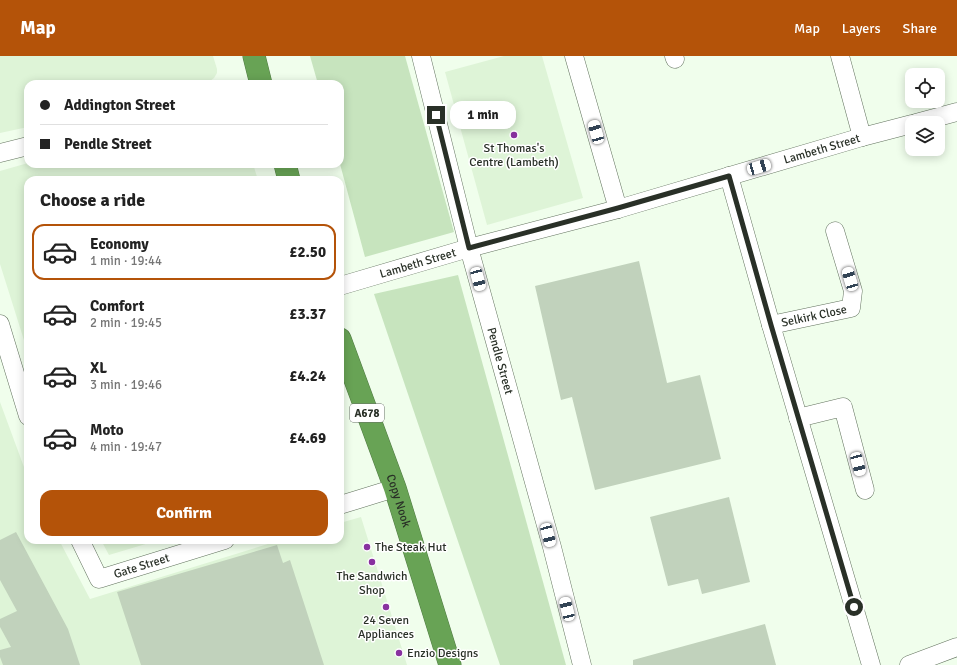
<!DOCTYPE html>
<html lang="en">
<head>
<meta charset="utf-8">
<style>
	:root { --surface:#fff; --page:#f2f2f2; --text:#222; --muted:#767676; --line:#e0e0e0; --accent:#b45309 }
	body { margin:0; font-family:Signika,sans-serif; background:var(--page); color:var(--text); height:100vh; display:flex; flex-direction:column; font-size:15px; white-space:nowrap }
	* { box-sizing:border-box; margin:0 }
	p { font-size:13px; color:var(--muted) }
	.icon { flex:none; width:22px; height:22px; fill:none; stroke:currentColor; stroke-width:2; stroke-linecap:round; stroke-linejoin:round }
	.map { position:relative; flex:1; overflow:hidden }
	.side { position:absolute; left:24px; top:120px; width:320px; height:368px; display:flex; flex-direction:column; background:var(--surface); border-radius:12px; box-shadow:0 2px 10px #0003 }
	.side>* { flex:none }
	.banner { position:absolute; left:24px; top:24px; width:320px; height:88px; border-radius:12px; box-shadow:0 2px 10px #0003; display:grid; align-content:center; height:88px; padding:0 16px; background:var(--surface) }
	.tools { position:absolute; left:905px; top:12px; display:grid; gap:8px }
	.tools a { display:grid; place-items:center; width:40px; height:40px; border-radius:8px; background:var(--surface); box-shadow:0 2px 10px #0003; font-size:20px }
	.end { position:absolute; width:18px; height:18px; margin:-9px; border:5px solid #293027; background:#fff; box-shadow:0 0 0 2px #fff }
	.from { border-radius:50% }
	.bubble { position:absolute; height:28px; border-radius:12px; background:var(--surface); box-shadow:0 2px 10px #0003; font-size:13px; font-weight:700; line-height:28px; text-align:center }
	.car { position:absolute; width:12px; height:24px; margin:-12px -6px; border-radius:5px; box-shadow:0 0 3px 1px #0007; background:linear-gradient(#fff 24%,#345 0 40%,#fff 0 76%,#345 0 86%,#fff 0) }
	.banner b { display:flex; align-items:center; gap:14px; height:38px; font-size:15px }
	.banner b+b { border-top:1px solid var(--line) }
	.banner i { width:10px; height:10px; background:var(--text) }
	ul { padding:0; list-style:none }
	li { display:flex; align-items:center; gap:12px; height:56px; margin:0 8px 6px; padding:0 8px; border:2px solid transparent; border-radius:12px }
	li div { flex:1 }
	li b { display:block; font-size:15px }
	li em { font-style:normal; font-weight:700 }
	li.selected { border-color:var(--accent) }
	li>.icon { width:36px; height:36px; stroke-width:1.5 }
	h2 { padding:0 16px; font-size:18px; line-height:48px }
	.action { display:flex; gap:8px; margin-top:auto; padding:8px 16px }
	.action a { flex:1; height:46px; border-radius:12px; background:var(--accent); color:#fff; font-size:16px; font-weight:700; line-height:46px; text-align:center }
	header { display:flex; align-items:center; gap:24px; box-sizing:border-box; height:56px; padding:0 20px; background:var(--accent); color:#fff }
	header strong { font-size:19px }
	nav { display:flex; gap:22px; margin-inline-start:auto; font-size:14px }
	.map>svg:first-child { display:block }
</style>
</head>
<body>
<header>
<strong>Map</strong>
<nav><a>Map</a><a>Layers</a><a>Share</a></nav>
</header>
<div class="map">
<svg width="957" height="609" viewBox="0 0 957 609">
	<rect width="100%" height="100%" fill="#f0feec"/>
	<g fill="#def4d7">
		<polygon points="0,0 213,0 217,13 217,17 214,22 206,28 28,28 28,71 0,77"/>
		<polygon points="504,0 542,0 583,142 487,169 445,16"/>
		<polygon points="28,107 253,108 258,124 28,124 28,297 0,208 0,115"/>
		<polygon points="0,346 28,422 28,484 59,484 90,543 281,484 340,484 340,467 361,461 407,609 0,609"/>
		<polygon points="101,484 159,484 109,499"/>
	</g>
	<g fill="#c7e4be">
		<polygon points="310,0 405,0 454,176 365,201 340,108 340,28 318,28"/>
		<polygon points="458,219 566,609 500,609 374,238"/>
	</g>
	<g fill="#c1d2bc">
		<polygon points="639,205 667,327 700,319 721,403 595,434 572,341 561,344 535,230"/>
		<polygon points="729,441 750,526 702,538 698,523 668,530 650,461"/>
		<polygon points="16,476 68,573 80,609 3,609 0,601 0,594 11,591 0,571 0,563 17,555 0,524 0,484"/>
		<polygon points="277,489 283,507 290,504 324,609 141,609 117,536"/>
		<polygon points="765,568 776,609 633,609 633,604"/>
	</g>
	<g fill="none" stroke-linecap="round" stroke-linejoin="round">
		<g stroke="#63735f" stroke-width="19">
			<g id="street">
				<path id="s1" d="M421,0L469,192L552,491L582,609"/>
				<polyline points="574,0 618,153"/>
				<polyline points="674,0 675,3"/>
				<polyline points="840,0 862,81"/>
				<polyline points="916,67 957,56"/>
				<polyline points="0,97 28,90"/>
				<polyline points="729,120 771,269 871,609"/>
				<path id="s2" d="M340,230L469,192L618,153L862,81L912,68"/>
				<polyline points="0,268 28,360"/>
				<path id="s3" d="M771,269L851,252L853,235L835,175"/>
				<polyline points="798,362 843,351 865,434"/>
				<polyline points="340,449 395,432"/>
				<path id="s4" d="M80,484L99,523L225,484"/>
				<polyline points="909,609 957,591"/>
			</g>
		</g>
		<g stroke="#527b45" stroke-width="23">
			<g id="highway">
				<polyline points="254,0 261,28"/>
				<polyline points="285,108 289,124"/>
				<path id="s5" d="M340,283L395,432L450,609"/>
			</g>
		</g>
		<use href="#street" stroke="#fff" stroke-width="18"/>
		<use href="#highway" stroke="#68a355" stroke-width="22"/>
	</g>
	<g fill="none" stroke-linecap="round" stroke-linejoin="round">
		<polyline stroke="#293027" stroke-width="5" points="436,59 469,192 618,152 729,120 771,269 854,551"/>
	</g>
	<g fill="#88319f" stroke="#fff" stroke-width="1.5">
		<circle cx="514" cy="79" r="4"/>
		<circle cx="367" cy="491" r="4"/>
		<circle cx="372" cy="506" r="4"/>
		<circle cx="386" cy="551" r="4"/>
		<circle cx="399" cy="597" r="4"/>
	</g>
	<g text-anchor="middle" stroke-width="3" stroke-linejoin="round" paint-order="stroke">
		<rect fill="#fff" stroke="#696e68" stroke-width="1" x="350" y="348" width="34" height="18" rx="3"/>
		<g font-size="11" font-weight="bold" fill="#293027">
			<text x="367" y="361">A678</text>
		</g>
		<g font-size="12" fill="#293027" stroke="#fff">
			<text x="514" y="96">St Thomas's<tspan x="514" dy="14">Centre (Lambeth)</tspan></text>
			<text x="375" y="495" text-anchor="start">The Steak Hut</text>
			<text x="372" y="524">The Sandwich<tspan x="372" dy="14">Shop</tspan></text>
			<text x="386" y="568">24 Seven<tspan x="386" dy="14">Appliances</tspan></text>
			<text x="407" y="601" text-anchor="start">Enzio Designs</text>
		</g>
		<g font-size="12" fill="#293027" stroke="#fff">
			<text dy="4" stroke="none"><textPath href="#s2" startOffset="501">Lambeth Street</textPath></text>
			<text dy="4" stroke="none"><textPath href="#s2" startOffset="81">Lambeth Street</textPath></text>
			<text dy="4" stroke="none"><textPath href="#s3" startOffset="44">Selkirk Close</textPath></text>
			<text dy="4" stroke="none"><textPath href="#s1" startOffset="315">Pendle Street</textPath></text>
			<text dy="4" stroke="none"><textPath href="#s5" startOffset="172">Copy Nook</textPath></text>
			<text dy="4" stroke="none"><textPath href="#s4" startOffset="88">Gate Street</textPath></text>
		</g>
	</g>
</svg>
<div class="tools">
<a><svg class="icon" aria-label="locate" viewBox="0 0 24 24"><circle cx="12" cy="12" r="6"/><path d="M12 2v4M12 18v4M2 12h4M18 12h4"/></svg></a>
<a><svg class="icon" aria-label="layers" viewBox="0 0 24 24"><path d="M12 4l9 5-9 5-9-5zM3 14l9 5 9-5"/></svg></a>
</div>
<i class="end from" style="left:854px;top:551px"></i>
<i class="end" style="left:436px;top:59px"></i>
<div class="bubble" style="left:450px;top:45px;width:66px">1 min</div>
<i class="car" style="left:596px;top:76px;rotate:344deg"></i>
<i class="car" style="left:759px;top:111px;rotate:74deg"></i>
<i class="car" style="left:478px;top:223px;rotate:165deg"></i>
<i class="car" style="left:850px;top:223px;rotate:343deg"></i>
<i class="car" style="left:858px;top:408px;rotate:165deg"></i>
<i class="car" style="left:548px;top:479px;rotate:165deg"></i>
<i class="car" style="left:567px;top:553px;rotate:346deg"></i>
<div class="banner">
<b><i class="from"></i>Addington Street</b>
<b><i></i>Pendle Street</b>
</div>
<section class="side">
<h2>Choose a ride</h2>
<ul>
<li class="selected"><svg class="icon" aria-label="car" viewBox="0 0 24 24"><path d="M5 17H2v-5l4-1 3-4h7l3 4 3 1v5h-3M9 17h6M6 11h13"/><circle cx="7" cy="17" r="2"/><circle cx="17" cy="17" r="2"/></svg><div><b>Economy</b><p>1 min · 19:44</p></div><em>£2.50</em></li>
<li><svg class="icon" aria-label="car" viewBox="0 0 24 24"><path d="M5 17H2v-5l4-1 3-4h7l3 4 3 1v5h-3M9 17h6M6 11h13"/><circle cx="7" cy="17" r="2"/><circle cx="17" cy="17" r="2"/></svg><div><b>Comfort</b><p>2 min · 19:45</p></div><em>£3.37</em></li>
<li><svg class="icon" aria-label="car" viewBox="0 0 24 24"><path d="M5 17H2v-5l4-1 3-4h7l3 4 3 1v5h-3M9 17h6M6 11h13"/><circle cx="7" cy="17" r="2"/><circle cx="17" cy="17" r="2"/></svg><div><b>XL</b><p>3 min · 19:46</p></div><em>£4.24</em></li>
<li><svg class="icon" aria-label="car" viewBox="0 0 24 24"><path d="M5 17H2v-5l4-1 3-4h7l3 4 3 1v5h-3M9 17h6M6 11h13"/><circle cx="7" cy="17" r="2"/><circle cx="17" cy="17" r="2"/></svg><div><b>Moto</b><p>4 min · 19:47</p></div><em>£4.69</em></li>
</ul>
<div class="action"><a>Confirm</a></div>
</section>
</div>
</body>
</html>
